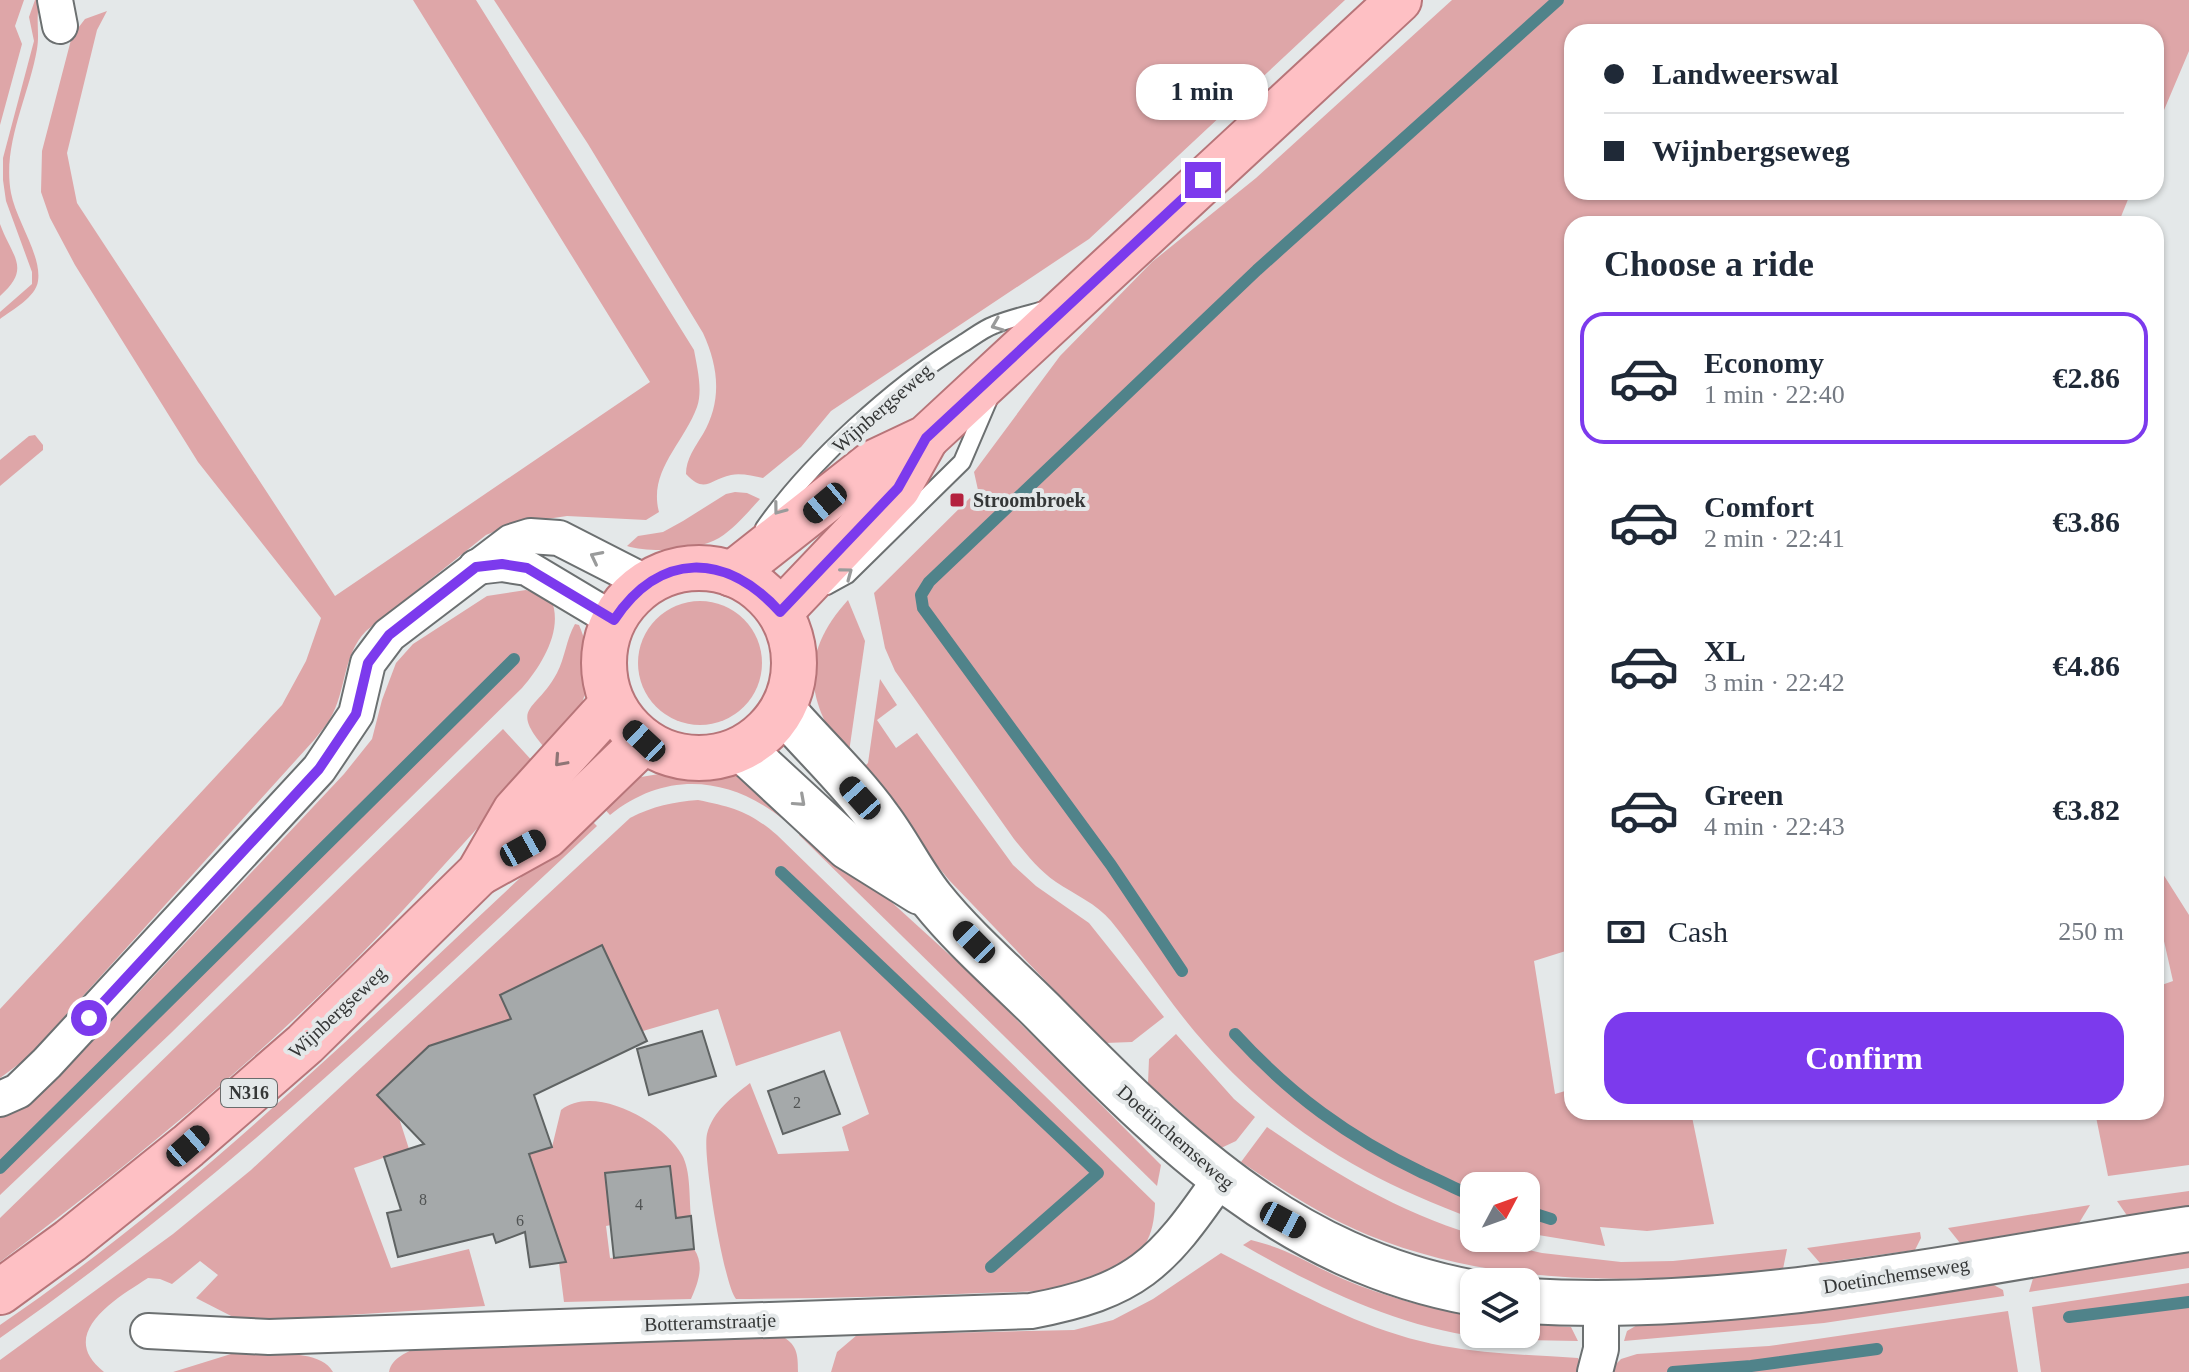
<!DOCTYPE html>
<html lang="en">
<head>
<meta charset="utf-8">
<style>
	:root { --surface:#fff; --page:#f6f6f7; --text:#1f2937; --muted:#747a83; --line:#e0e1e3; --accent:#7c3aed }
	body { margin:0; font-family:Georgia,serif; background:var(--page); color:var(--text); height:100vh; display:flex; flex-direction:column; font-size:30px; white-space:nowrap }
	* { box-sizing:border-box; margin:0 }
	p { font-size:26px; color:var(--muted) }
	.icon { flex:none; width:44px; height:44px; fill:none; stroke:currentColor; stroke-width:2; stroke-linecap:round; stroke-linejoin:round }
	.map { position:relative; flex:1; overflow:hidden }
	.sheet { position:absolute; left:1564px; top:216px; width:600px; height:904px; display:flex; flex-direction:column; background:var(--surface); border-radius:24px; box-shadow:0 2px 6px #0004 }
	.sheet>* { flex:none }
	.banner { position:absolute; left:1564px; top:24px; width:600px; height:176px; border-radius:24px; box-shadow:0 2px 6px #0004; display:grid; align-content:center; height:176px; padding:0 40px; background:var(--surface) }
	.needle { width:52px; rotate:49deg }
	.controls { position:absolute; left:1460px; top:1172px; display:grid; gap:16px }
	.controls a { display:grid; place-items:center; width:80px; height:80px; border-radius:16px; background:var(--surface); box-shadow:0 2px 6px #0004; font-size:40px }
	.end { position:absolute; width:36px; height:36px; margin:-18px; border:10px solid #7c3aed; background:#fff; box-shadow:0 0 0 4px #fff }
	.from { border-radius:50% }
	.bubble { position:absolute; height:56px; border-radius:24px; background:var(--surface); box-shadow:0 2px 6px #0004; font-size:26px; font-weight:800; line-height:56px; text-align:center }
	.car { position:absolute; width:24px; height:48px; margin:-24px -12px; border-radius:10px; box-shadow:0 0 6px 2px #0007; background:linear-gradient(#222 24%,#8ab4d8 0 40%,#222 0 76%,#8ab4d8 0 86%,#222 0) }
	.banner b { display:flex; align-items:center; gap:28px; height:76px; font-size:30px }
	.banner b+b { border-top:2px solid var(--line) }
	.banner i { width:20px; height:20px; background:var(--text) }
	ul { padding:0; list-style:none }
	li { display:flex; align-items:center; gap:24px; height:132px; margin:0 16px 12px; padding:0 24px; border:4px solid transparent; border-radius:24px }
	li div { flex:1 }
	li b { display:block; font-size:30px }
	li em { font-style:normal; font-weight:800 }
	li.current { border-color:var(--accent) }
	li>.icon { width:72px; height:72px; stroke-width:1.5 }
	h2 { padding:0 40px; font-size:36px; line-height:96px }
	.pay { display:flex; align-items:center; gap:20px; height:88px; padding:0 40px; font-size:30px }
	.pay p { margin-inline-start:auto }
	.button { display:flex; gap:16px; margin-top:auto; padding:16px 40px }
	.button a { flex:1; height:92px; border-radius:24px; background:var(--accent); color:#fff; font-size:32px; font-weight:800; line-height:92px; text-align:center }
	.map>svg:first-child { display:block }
</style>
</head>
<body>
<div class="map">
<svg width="2189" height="1372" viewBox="0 0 2189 1372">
	<rect width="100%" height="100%" fill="#e4e8e9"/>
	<g fill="#dea6a8">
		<polygon points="0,0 24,0 15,26 22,44 0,125"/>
		<path d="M35,0H40C35,20 40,32 37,49C29,96 2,144 11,193C16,220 42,256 38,281C36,297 12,310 0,319V312L32,284V272L6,201L3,180V158L34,41L29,17Z"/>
		<path d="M413,0H476L694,350C697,367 703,390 697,407C684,443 648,471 659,512L646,520L567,516L513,524L486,535L366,631C342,656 347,690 330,719C326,726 320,732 315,739L27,1058L0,1078V1009L282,705L306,661L321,618L198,462L75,265L50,218L41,192L42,151L72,36L85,19L107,11L97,30L67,153L77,203L335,596L650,382Z"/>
		<path d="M494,0H1345L1089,239L831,411L801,447L763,478C753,476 741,473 731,475C709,480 705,494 686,474C686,459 695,447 703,434C722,401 719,368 703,333L588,144Z"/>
		<path d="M1452,0H2189V51L2156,129V32H1572V192H2131L2118,224H1572V949L1534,961L1555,1094L1572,1089V1112H1691L1714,1224L1647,1231L1600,1227L1605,1246L1526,1233V1186H1474V1219C1360,1177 1275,1126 1195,1032C1165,996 1140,957 1111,921C1097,904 1074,894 1056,882C1039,870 1027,855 1014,839L895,671L885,648L874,593L978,490L974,472L1060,356L1152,262L1256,178Z"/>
		<path d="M0,224C12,257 32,268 0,296Z"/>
		<polygon points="35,435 43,445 43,450 0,486 0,460 29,436"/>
		<path d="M735,492L747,493L760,499C747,513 735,528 719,538C698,551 650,553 627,546L638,536L663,532L683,521L726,494Z"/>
		<path d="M526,590L551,599C564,629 542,665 522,688L171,1033L0,1195V1117L19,1109L61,1075L344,774L372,739L382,700L396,663L413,644L487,596Z"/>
		<path d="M848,600L865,641L848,759C806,702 798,655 848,600Z"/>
		<circle cx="700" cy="663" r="62"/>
		<path d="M575,624L579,625C601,675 583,716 549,753C507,705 535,714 557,673C565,658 566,640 575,624Z"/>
		<polygon points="880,679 897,705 877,720 896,748 917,733 1013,865 1036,886 1089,923 1164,1017 1132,1042 1105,1043 949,880 860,771 868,763"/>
		<path d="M503,729L536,765C477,826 423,891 363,952C251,1066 127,1166 0,1262V1218Z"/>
		<path d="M671,772C695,775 725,769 746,779C762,787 778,801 793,811L784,820C730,776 666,770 610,815L600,804L635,778Z"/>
		<path d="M698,800C733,807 750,812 777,835L1155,1203C1154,1239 1143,1257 1109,1274C1071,1294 1024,1291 982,1293C900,1297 818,1298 736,1299C724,1285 702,1155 707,1134C713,1111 732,1097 750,1083L778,1154L849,1151L842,1127L869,1114L840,1031L736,1066L718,1009L643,1031L601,945L500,995L542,1084L532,1089L517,1158L552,1147L561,1110C594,1083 664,1122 682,1155C691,1171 689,1198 691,1216L676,1218L670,1166L605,1173L611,1225L606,1226L610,1258L694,1249C705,1265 698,1283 691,1299L564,1302L559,1263L507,1164L430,1046L378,1095L399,1118L409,1149L354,1168L391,1268L469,1249L485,1306L257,1321L237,1319L196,1298L218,1275L200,1261L172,1284L160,1279L148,1278C117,1298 55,1334 104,1372H0V1360L173,1234L251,1170L630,818C653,806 673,802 698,800Z"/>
		<path d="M587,816L597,826C403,1008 218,1186 0,1338V1325C214,1179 397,990 587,816Z"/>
		<polygon points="808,826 976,979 1161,1165 1157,1186 799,835"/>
		<polygon points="2156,863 2189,915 2189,1165 2108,1176 2095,1112 2156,1112 2156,987 2173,981 2159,919 2156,919"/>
		<polygon points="1176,1034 1234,1099 1255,1117 1236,1141 1221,1148 1148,1083 1149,1059"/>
		<path d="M1267,1127C1333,1173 1397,1211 1474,1235V1238L1542,1253L1621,1262L1673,1261L1787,1249L1783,1269C1643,1283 1501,1289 1368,1235C1322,1216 1281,1189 1241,1162Z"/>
		<polygon points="2189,1191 2189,1207 2128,1217 2117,1201"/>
		<polygon points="2090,1205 2079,1223 1960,1243 1948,1228"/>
		<polygon points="1920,1232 1921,1238 1915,1250 1820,1263 1807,1248"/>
		<path d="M1251,1240C1289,1249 1309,1264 1343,1279C1385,1297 1429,1308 1474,1317V1334H1526V1324L1571,1327L1578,1341C1546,1340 1512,1341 1480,1337C1395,1326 1316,1287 1243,1245Z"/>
		<polygon points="2189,1250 2189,1268 2029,1292 2034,1275"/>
		<path d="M1221,1253C1291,1289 1364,1332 1443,1346C1487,1354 1533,1355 1578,1358L1585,1372H831L837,1352L857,1335L1074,1330L1113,1320L1153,1299Z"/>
		<polygon points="1990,1283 2003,1290 2004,1296 1824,1323 1624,1341 1627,1331 1639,1324 1712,1320"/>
		<polygon points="2189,1283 2189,1372 2041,1372 2032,1307"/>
		<polygon points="2008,1311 2018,1372 1608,1372 1621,1359 1637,1354 1769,1346"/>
		<path d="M780,1335C797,1344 798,1353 798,1372H389C392,1357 408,1352 420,1346Z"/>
		<path d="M268,1353C289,1355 322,1352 333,1372H173L231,1354Z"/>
	</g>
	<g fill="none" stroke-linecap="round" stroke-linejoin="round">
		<g stroke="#50838a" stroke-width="12">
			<polyline points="781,872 1098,1173 991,1267"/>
			<polyline points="1182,971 1111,865 923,608 921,595 929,582 1257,270 1558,0"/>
			<path d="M1235,1034C1291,1095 1348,1137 1423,1173C1440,1180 1456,1190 1474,1196"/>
			<polyline points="0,1168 514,659"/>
			<polyline points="1526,1211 1551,1219"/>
			<polyline points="2069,1317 2189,1302"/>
			<polyline points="1673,1372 1751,1366 1877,1349"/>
		</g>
	</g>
	<g fill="#a5a9aa" stroke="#5f6363" stroke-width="2">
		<polygon points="602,945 647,1041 534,1095 552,1147 529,1154 566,1262 530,1267 525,1232 496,1243 493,1234 398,1257 387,1213 401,1210 384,1157 424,1144 377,1095 429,1046 511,1019 500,995"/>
		<polygon points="702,1031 716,1076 649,1095 637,1049"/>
		<polygon points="824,1071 840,1114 783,1134 768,1091"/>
		<polygon points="670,1166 676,1218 691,1216 694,1249 614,1258 605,1173"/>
	</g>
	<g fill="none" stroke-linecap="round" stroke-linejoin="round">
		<g stroke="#6c7071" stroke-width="20">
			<g id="lane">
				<path d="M764,528C811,461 893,387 962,344C972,338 983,329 994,325C1011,318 1030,314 1047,309"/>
				<polyline points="827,586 847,575 962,462 989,399"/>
			</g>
		</g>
		<g stroke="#6c7071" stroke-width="38">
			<g id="street">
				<polyline points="55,0 60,26"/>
				<polyline points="476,567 502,564 527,568 614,620"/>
				<polyline points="0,1099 18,1091 47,1063 319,769 356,714 368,663 389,635 511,542 530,536 559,538 647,583"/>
				<path d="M148,1331L269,1337L1031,1311C1136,1291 1161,1265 1220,1179"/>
				<polyline points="1595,1372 1601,1349 1601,1306"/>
			</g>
		</g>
		<g stroke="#6c7071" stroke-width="48">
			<g id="secondary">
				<path d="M783,710C814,746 851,780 879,819C898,844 912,874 932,899C964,939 1006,975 1042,1011C1170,1141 1287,1259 1474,1293"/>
				<polyline points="742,749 848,847 920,892"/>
				<path d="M1526,1301C1749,1314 1969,1262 2189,1229"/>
			</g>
		</g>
		<g stroke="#b77579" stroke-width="48">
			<g id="primary">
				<circle cx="699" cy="663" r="95"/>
				<polyline points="732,574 873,463 926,438 1399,0"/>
				<polyline points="780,612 898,488 926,438"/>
				<polyline points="481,872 546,836 644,741"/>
				<polyline points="0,1292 70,1241 188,1146 305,1044 479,873 515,811 612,704"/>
			</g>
		</g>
		<use href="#lane" stroke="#fff" stroke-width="16"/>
		<use href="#street" stroke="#fff" stroke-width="34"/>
		<use href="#secondary" stroke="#fff" stroke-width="44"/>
		<use href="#primary" stroke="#fec0c4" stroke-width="44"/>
	</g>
	<defs><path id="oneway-chevron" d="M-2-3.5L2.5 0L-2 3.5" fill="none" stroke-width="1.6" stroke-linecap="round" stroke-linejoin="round" transform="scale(2)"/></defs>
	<g stroke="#9a9b9b">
		<use href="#oneway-chevron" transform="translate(997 325) rotate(158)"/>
		<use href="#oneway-chevron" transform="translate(779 509) rotate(127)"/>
		<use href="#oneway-chevron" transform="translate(596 557) rotate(-153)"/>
		<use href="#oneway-chevron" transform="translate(847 573) rotate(-37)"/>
		<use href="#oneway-chevron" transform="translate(800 801) rotate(42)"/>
	</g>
	<use stroke="#8f7576" href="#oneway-chevron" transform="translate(560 761) rotate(132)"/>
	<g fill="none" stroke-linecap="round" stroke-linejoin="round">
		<path stroke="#7c3aed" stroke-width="10" d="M89,1018L319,769L356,714L368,663L389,635L476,567L502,564L527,568L614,620C660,551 726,552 780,612L898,488L926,438L1203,180"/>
	</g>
	<rect fill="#b4213e" stroke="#e4e8e9" stroke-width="3" x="949" y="492" width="16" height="16" rx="4"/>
	<g text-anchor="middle" stroke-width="8" stroke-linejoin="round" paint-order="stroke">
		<g font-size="16" fill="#515454">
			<text x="797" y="1108">2</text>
			<text x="423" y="1205">8</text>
			<text x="639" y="1210">4</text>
			<text x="520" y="1226">6</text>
		</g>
		<rect fill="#e4e8e9" stroke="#6a6c6c" stroke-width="2" x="221" y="1079" width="56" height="28" rx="6"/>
		<g font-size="18" font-weight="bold" fill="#353737">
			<text x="249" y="1099">N316</text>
		</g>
		<g font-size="20" fill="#353737" stroke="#e4e8e9">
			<text transform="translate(882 408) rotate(-41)" y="7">Wijnbergseweg</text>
			<text transform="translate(337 1012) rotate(-43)" y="7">Wijnbergseweg</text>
			<text transform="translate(1176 1137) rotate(41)" y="7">Doetinchemseweg</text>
			<text transform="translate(1896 1275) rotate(-9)" y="7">Doetinchemseweg</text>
			<text transform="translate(710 1322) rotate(-2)" y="7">Botteramstraatje</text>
		</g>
		<g font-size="20" font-weight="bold" fill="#353737" stroke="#e4e8e9" text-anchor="start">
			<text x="973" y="507">Stroombroek</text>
		</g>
	</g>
</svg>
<div class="controls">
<a><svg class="needle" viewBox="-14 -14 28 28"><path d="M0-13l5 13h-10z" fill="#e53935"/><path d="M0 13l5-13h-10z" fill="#747a83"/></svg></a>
<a><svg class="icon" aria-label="layers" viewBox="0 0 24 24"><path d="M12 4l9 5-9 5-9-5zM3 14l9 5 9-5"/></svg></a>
</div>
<i class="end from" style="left:89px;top:1018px"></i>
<i class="end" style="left:1203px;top:180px"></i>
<div class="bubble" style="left:1136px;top:64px;width:132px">1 min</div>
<i class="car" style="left:825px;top:503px;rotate:230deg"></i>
<i class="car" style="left:644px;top:741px;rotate:313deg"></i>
<i class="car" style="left:860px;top:798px;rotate:318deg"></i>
<i class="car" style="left:523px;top:848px;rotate:61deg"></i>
<i class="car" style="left:974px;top:942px;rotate:315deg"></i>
<i class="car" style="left:188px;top:1146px;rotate:49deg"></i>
<i class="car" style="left:1283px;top:1220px;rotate:118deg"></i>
<div class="banner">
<b><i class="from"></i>Landweerswal</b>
<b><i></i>Wijnbergseweg</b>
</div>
<section class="sheet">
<h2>Choose a ride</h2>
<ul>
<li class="current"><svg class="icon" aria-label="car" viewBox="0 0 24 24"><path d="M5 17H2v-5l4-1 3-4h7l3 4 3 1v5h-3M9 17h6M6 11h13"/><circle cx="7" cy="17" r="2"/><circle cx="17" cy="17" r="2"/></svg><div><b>Economy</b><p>1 min · 22:40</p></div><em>€2.86</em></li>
<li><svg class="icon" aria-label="car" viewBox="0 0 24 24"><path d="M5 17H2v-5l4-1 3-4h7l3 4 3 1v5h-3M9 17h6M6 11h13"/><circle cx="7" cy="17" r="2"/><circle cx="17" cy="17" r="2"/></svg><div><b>Comfort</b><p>2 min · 22:41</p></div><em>€3.86</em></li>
<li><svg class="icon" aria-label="car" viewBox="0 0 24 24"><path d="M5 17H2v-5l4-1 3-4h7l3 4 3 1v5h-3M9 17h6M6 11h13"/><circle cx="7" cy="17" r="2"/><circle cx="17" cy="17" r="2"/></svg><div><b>XL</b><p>3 min · 22:42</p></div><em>€4.86</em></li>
<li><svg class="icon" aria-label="car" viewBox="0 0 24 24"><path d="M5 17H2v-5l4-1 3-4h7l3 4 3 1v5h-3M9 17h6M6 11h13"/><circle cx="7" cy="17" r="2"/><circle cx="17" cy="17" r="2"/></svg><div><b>Green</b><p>4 min · 22:43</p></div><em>€3.82</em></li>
</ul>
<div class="pay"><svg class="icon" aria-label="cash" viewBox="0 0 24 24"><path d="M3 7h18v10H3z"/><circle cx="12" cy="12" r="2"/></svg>Cash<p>250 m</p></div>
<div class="button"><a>Confirm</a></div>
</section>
</div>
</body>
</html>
